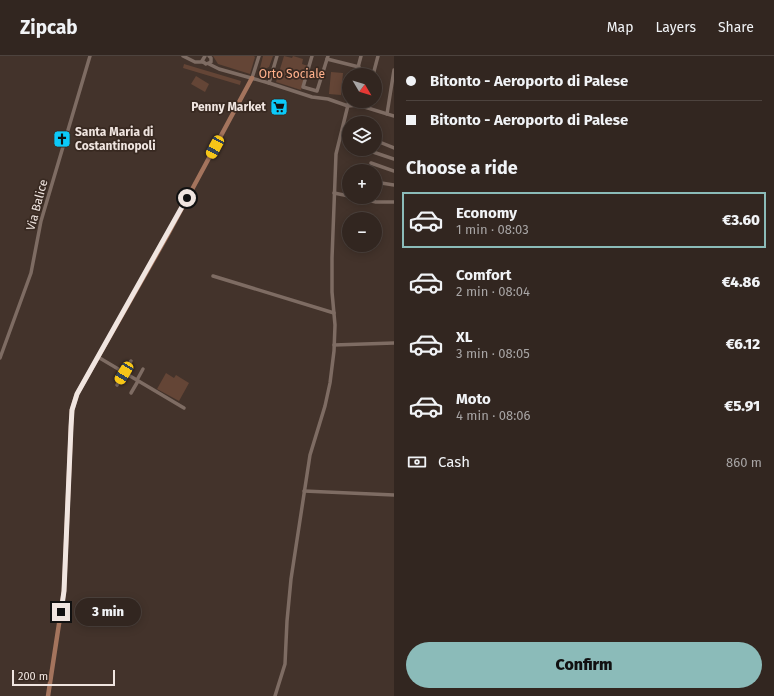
<!DOCTYPE html>
<html lang="en">
<head>
<meta charset="utf-8">
<style>
	:root { --surface:#322620; --page:#3a2e29; --text:#f1f3f6; --muted:#a8a5a5; --line:#4d433e; --accent:#8bbbb9 }
	body { margin:0; font-family:"Fira Sans",sans-serif; background:var(--page); color:var(--text); height:100vh; display:flex; flex-direction:column; font-size:15px; white-space:nowrap }
	* { box-sizing:border-box; margin:0 }
	p { font-size:13px; color:var(--muted) }
	.icon { flex:none; width:22px; height:22px; fill:none; stroke:currentColor; stroke-width:2; stroke-linecap:round; stroke-linejoin:round }
	.map { position:relative; flex:1; overflow:hidden }
	.sheet { display:flex; flex-direction:column; background:var(--surface); width:380px }
	.sheet>* { flex:none }
	.hud { display:grid; align-content:center; height:88px; padding:0 12px; background:var(--surface) }
	.needle { width:26px; rotate:128deg }
	.tools { position:absolute; left:342px; top:12px; display:grid; gap:8px }
	.tools a { display:grid; place-items:center; width:40px; height:40px; border-radius:50%; background:var(--surface); box-shadow:0 2px 10px #0003,0 0 0 1px var(--line); font-size:20px }
	.scale { position:absolute; left:12px; bottom:10px; width:103px; box-sizing:border-box; padding-left:4px; border:2px solid #f0e5e0; border-top:0; font-size:11px; line-height:14px; white-space:nowrap; color:#f0e5e0; -webkit-text-stroke:3px #382921; paint-order:stroke }
	.end { position:absolute; width:18px; height:18px; margin:-9px; border:5px solid #f0e5e0; background:#111; box-shadow:0 0 0 2px #111 }
	.from { border-radius:50% }
	.bubble { position:absolute; height:28px; border-radius:14px; background:var(--surface); box-shadow:0 2px 10px #0003,0 0 0 1px var(--line); font-size:13px; font-weight:800; line-height:28px; text-align:center }
	.car { position:absolute; width:12px; height:24px; margin:-12px -6px; border-radius:5px; box-shadow:0 0 3px 1px #0007; background:linear-gradient(#f5c518 24%,#345 0 40%,#f5c518 0 76%,#345 0 86%,#f5c518 0) }
	.hud b { display:flex; align-items:center; gap:14px; height:38px; font-size:15px }
	.hud b+b { border-top:1px solid var(--line) }
	.hud i { width:10px; height:10px; background:var(--text) }
	ul { padding:0; list-style:none }
	li { display:flex; align-items:center; gap:12px; height:56px; margin:0 8px 6px; padding:0 4px; border:2px solid transparent; border-radius:0px }
	li div { flex:1 }
	li b { display:block; font-size:15px }
	li em { font-style:normal; font-weight:800 }
	li.current { border-color:var(--accent) }
	li>.icon { width:36px; height:36px; stroke-width:1.5 }
	h2 { padding:0 12px; font-size:18px; line-height:48px }
	.pay { display:flex; align-items:center; gap:10px; height:44px; padding:0 12px; font-size:15px }
	.pay p { margin-inline-start:auto }
	.primary-button { display:flex; gap:8px; margin-top:auto; padding:8px 12px }
	.primary-button a { flex:1; height:46px; border-radius:24px; background:var(--accent); color:#111; font-size:16px; font-weight:800; line-height:46px; text-align:center }
	header { display:flex; align-items:center; gap:24px; box-sizing:border-box; height:56px; padding:0 20px; background:var(--surface); border-bottom:1px solid var(--line) }
	header strong { font-size:19px }
	nav { display:flex; gap:22px; margin-inline-start:auto; font-size:14px }
	main { display:flex; flex:1; min-height:0 }
	.map>svg:first-child { display:block }
</style>
</head>
<body>
<header>
<strong>Zipcab</strong>
<nav><a>Map</a><a>Layers</a><a>Share</a></nav>
</header>
<main>
<div class="map">
<svg width="394" height="640" viewBox="0 0 394 640">
	<rect width="100%" height="100%" fill="#43332b"/>
	<g fill="#644536">
		<polygon points="213,0 254,0 255,1 250,18 218,8"/>
		<polygon points="263,0 273,0 269,11 259,16"/>
		<polygon points="284,0 292,2 293,0 303,3 302,8 308,10 301,34 276,26"/>
		<polygon points="184,8 241,25 240,29 183,12"/>
		<polygon points="331,16 343,17 341,39 329,38"/>
		<polygon points="196,20 209,28 205,36 191,28"/>
		<polygon points="166,317 174,322 176,319 189,327 179,345 157,333"/>
	</g>
	<g fill="none" stroke-linecap="round" stroke-linejoin="round">
		<g stroke="#7e6c63" stroke-width="3.5">
			<polyline points="183,0 195,6 203,6"/>
			<polyline points="205,0 202,5 206,8 211,6 211,2 209,0"/>
			<polyline points="312,0 303,31 317,35 328,0"/>
			<polyline points="327,3 359,11"/>
			<polyline points="209,8 219,13 269,27 277,0"/>
			<polyline points="356,19 361,0"/>
			<polyline points="373,19 378,0"/>
			<polyline points="252,22 259,0"/>
			<polyline points="269,27 312,41 328,43 348,50 358,49 394,60"/>
			<polyline points="387,58 394,14"/>
			<polyline points="377,85 394,92"/>
			<polyline points="373,96 394,103"/>
			<polyline points="371,107 394,115"/>
			<polyline points="375,126 394,129"/>
			<polyline points="334,137 349,140"/>
			<polyline points="353,141 376,146 394,146"/>
			<polyline points="213,220 334,257"/>
			<polyline points="334,289 394,287"/>
			<polyline points="98,301 184,352"/>
			<polyline points="0,302 31,217 41,165 90,0"/>
			<polyline points="137,324 143,313"/>
			<polyline points="117,329 131,305"/>
			<polyline points="131,337 138,325"/>
			<polyline points="304,435 394,439"/>
			<polyline points="275,640 285,608 287,565 291,523 310,399 325,350 330,327 334,295 335,269 332,236 332,202 336,98 349,45"/>
		</g>
		<polyline stroke="#a4745d" stroke-width="4.5" points="48,640 64,535 71,371 72,354 77,338 167,180 252,22"/>
	</g>
	<g fill="none" stroke-linecap="round" stroke-linejoin="round">
		<polyline stroke="#f0e5e0" stroke-width="5" points="61,556 64,535 71,371 72,354 77,338 187,142"/>
	</g>
	<defs>
		<g id="supermarket-square" transform="scale(0.9)"><rect x="-9" y="-9" width="18" height="18" rx="4" fill="#0bcafa" stroke="#382921"/><path d="M-6-5.5h2.5l.6 2H6L4.5 2H-2.5L-4.4-4H-6ZM-1.5 3.2a1.3 1.3 0 1 0 .1 0ZM3 3.2a1.3 1.3 0 1 0 .1 0Z" fill="#111"/></g>
		<g id="church-square" transform="scale(0.9)"><rect x="-9" y="-9" width="18" height="18" rx="4" fill="#0bcafa" stroke="#382921"/><path d="M-1.2-6h2.4v3.5h3.3v2.4h-3.3V6h-2.4V-.1h-3.3v-2.4h3.3Z" fill="#111"/></g>
	</defs>
	<g fill-rule="evenodd">
		<use href="#supermarket-square" x="279" y="51"/>
		<use href="#church-square" x="62" y="83"/>
	</g>
	<g text-anchor="middle" stroke-width="3.5" stroke-linejoin="round" paint-order="stroke">
		<g font-size="12" fill="#feb08b" stroke="#382921">
			<text x="292" y="22">Orto Sociale</text>
		</g>
		<g font-size="12" font-weight="bold" fill="#f0e5e0" stroke="#382921" text-anchor="end">
			<text x="266" y="55">Penny Market</text>
			<text x="75" y="80" text-anchor="start">Santa Maria di<tspan x="75" dy="14">Costantinopoli</tspan></text>
		</g>
		<g font-size="12" fill="#f0e5e0" stroke="#382921">
			<text transform="translate(37 149) rotate(-75)" y="4">Via Balice</text>
		</g>
	</g>
</svg>
<div class="tools">
<a><svg class="needle" viewBox="-14 -14 28 28"><path d="M0-13l5 13h-10z" fill="#e53935"/><path d="M0 13l5-13h-10z" fill="#a8a5a5"/></svg></a>
<a><svg class="icon" aria-label="layers" viewBox="0 0 24 24"><path d="M12 4l9 5-9 5-9-5zM3 14l9 5 9-5"/></svg></a>
<a>+</a>
<a>−</a>
</div>
<div class="scale">200 m</div>
<i class="end from" style="left:187px;top:142px"></i>
<i class="end" style="left:61px;top:556px"></i>
<div class="bubble" style="left:75px;top:542px;width:66px">3 min</div>
<i class="car" style="left:215px;top:91px;rotate:208deg"></i>
<i class="car" style="left:124px;top:317px;rotate:211deg"></i>
</div>
<section class="sheet">
<div class="hud">
<b><i class="from"></i>Bitonto - Aeroporto di Palese</b>
<b><i></i>Bitonto - Aeroporto di Palese</b>
</div>
<h2>Choose a ride</h2>
<ul>
<li class="current"><svg class="icon" aria-label="car" viewBox="0 0 24 24"><path d="M5 17H2v-5l4-1 3-4h7l3 4 3 1v5h-3M9 17h6M6 11h13"/><circle cx="7" cy="17" r="2"/><circle cx="17" cy="17" r="2"/></svg><div><b>Economy</b><p>1 min · 08:03</p></div><em>€3.60</em></li>
<li><svg class="icon" aria-label="car" viewBox="0 0 24 24"><path d="M5 17H2v-5l4-1 3-4h7l3 4 3 1v5h-3M9 17h6M6 11h13"/><circle cx="7" cy="17" r="2"/><circle cx="17" cy="17" r="2"/></svg><div><b>Comfort</b><p>2 min · 08:04</p></div><em>€4.86</em></li>
<li><svg class="icon" aria-label="car" viewBox="0 0 24 24"><path d="M5 17H2v-5l4-1 3-4h7l3 4 3 1v5h-3M9 17h6M6 11h13"/><circle cx="7" cy="17" r="2"/><circle cx="17" cy="17" r="2"/></svg><div><b>XL</b><p>3 min · 08:05</p></div><em>€6.12</em></li>
<li><svg class="icon" aria-label="car" viewBox="0 0 24 24"><path d="M5 17H2v-5l4-1 3-4h7l3 4 3 1v5h-3M9 17h6M6 11h13"/><circle cx="7" cy="17" r="2"/><circle cx="17" cy="17" r="2"/></svg><div><b>Moto</b><p>4 min · 08:06</p></div><em>€5.91</em></li>
</ul>
<div class="pay"><svg class="icon" aria-label="cash" viewBox="0 0 24 24"><path d="M3 7h18v10H3z"/><circle cx="12" cy="12" r="2"/></svg>Cash<p>860 m</p></div>
<div class="primary-button"><a>Confirm</a></div>
</section>
</main>
</body>
</html>
